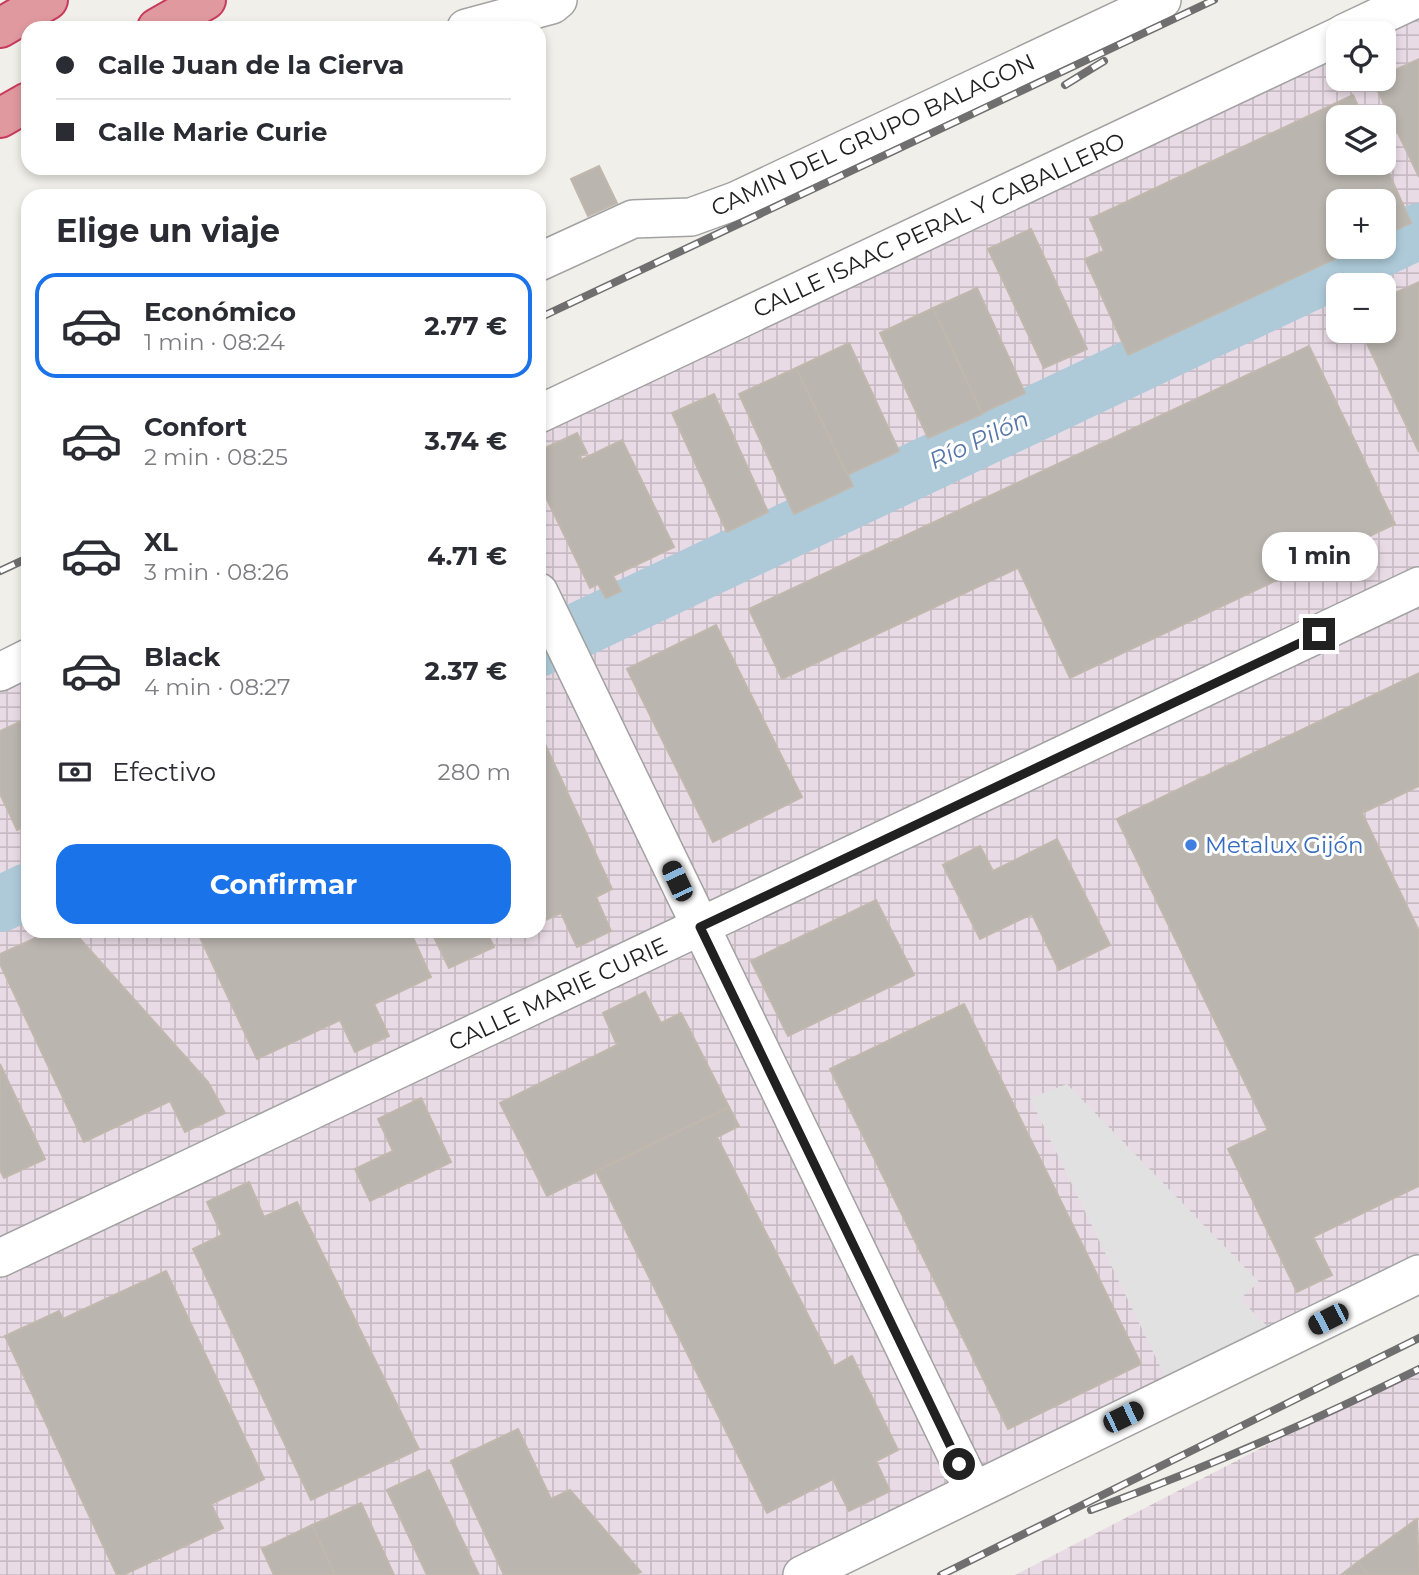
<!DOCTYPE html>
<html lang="es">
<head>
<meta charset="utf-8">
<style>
	:root { --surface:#fff; --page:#f7f7f7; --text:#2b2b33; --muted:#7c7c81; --line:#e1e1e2; --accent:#1a73e8 }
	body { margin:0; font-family:Montserrat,sans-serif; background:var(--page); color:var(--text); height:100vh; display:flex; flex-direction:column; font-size:26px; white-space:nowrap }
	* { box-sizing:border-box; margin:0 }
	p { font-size:23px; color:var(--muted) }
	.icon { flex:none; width:38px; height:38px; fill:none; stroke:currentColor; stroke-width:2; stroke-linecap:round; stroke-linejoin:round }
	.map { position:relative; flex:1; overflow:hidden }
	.details { position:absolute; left:21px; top:189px; width:525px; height:749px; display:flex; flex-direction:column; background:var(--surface); border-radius:21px; box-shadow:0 4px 10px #0003 }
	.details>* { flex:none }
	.banner { position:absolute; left:21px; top:21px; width:525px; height:154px; border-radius:21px; box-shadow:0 4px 10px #0003; display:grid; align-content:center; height:154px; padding:0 35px; background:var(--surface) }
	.controls { position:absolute; left:1326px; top:21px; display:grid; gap:14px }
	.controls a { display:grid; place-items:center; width:70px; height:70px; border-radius:14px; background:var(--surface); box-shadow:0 4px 10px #0003; font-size:35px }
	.end { position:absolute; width:32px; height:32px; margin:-16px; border:9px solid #212121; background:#fff; box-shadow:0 0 0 4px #fff }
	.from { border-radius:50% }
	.bubble { position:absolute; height:49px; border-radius:21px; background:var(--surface); box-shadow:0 4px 10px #0003; font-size:23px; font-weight:700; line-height:49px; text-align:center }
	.car { position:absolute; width:21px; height:42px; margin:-21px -10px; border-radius:9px; box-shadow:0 0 5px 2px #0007; background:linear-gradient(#222 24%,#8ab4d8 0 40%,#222 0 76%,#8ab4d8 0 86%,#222 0) }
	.banner b { display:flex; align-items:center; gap:24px; height:66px; font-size:26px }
	.banner b+b { border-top:2px solid var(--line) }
	.banner i { width:18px; height:18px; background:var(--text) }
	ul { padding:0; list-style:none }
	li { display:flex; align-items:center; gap:21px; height:105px; margin:0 14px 10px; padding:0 21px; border:4px solid transparent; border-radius:21px }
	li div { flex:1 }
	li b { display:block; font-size:26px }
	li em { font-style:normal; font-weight:700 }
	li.active { border-color:var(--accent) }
	li>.icon { width:63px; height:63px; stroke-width:1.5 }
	h2 { padding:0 35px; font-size:32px; line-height:84px }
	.pay { display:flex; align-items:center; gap:18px; height:77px; padding:0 35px; font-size:26px }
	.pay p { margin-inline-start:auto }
	.cta { display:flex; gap:14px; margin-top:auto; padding:14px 35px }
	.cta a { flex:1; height:80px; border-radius:21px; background:var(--accent); color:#fff; font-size:28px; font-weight:700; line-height:80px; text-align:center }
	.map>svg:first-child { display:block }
</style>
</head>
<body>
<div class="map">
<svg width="1419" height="1575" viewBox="0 0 1419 1575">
	<defs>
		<pattern id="industrial-grid" width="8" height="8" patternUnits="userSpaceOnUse" patternTransform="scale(1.75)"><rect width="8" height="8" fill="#e9dbe5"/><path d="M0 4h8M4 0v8" fill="none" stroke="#c8bcc4"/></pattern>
	</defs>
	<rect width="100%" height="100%" fill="#f0efe9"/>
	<g fill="url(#industrial-grid)" fill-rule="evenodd">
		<path d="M1372,0H1419V1253L798,1575H0V651L28,637V931H539V395ZM1339,33H1384V79H1339ZM1339,117H1384V163H1339ZM1339,201H1384V247H1339ZM1339,285H1384V331H1339Z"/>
		<polygon points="1419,1367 1419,1575 1015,1575 1364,1395"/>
	</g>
	<polygon fill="#e1e1e1" points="1067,1084 1259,1282 1240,1299 1283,1342 1173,1393 1030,1098"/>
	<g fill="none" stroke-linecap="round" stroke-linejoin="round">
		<g stroke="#aecad9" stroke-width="56">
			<polyline points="539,649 1419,231"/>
			<polyline points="0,904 28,891"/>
		</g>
	</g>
	<g fill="#bab5af" stroke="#c1b8ad" stroke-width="2">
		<polygon points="1419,59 1419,177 1373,81 1384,79 1384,75"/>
		<polygon points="1353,95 1363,117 1339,117 1339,163 1384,162 1411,223 1384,235 1384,201 1339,201 1339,247 1360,247 1128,355 1085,259 1104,251 1090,219"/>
		<polygon points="599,166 617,203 588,216 571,179"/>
		<polygon points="1031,229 1087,349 1044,368 988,249"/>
		<polygon points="1419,282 1419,452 1361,331 1384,331 1384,298"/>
		<polygon points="977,288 1025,393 982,413 933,308"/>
		<polygon points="933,308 982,414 928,438 880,333"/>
		<polygon points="849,343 899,451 847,475 796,368"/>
		<polygon points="1309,346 1395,524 1070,678 1018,568 782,679 749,609"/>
		<polygon points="796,368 853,486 794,514 739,394"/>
		<polygon points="714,394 768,512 727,532 672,413"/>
		<polygon points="577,433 587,453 579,456 581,460 622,440 674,547 613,576 621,591 606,598 598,584 590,588 539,483 539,451"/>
		<polygon points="716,625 802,797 713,842 627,669"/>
		<polygon points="1419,673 1419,786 1362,813 1419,931 1419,1186 1313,1237 1332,1275 1297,1292 1228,1149 1268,1130 1117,819"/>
		<polygon points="28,718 28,825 17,830 0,794 0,731"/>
		<polygon points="539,731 612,889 596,897 611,931 577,947 561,913 539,923"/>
		<polygon points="1057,839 1110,945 1059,970 1032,914 980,939 943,865 980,846 993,871"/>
		<polygon points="876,900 914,975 788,1036 751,961"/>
		<polygon points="51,931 73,931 208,1082 225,1113 185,1132 170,1101 84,1142 0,964 0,954"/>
		<polygon points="197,931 410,931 431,977 374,1004 389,1036 355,1052 340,1020 257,1059"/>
		<polygon points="431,931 486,931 494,947 449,968"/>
		<polygon points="645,992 661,1023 681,1013 729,1107 547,1196 500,1103 617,1045 603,1013"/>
		<polygon points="964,1004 1141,1364 1008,1429 830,1069"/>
		<polygon points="0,1064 45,1159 4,1178 0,1170"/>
		<polygon points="421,1098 451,1162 370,1201 355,1169 393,1151 378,1119"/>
		<polygon points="729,1107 739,1126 717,1137 834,1366 852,1356 898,1450 876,1461 890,1491 849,1511 833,1479 767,1513 596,1171"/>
		<polygon points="249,1182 264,1217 297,1202 419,1449 311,1500 193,1249 222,1235 207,1202"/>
		<polygon points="166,1271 264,1479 211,1504 223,1528 123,1575 117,1575 5,1336 59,1311 63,1319"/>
		<polygon points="518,1429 551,1499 570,1490 641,1572 634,1575 504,1575 451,1461"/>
		<polygon points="429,1470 479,1575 427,1575 387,1490"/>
		<polygon points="361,1503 394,1575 335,1575 312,1525"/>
		<polygon points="1417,1519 1419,1575 1368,1575 1358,1562"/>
		<polygon points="312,1525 335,1575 274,1575 262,1549"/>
		<polygon points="1358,1562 1368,1575 1341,1575"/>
	</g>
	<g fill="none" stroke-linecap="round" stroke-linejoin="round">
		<g stroke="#a2a2a2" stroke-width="40">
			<g id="street">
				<polyline points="466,28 552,5 558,0"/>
				<polyline points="1344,33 1414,0"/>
				<polyline points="539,262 633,219 691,217 735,201 1162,0"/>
				<polyline points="539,414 1339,36"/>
				<polyline points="539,592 973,1490"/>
				<polyline points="0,672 28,658"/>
				<polyline points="0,1258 1419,586"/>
				<polyline points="802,1575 1419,1274"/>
			</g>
		</g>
		<g stroke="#c93b5c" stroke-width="42">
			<g id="highway">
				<polyline points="0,28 48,0"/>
				<polyline points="157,28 206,0"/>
				<polyline points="0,118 28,102"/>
			</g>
		</g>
		<use href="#street" stroke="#fff" stroke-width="37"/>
		<use href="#highway" stroke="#df999f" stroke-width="38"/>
		<g stroke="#6f6f6f" stroke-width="8">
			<g id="rail">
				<polyline points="1065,85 1104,61"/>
				<polyline points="539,318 1214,0"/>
				<polyline points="0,571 28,558"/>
				<path d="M1091,1510C1203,1469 1312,1422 1419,1369"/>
				<polyline points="941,1575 1419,1338"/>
			</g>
		</g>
		<use href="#rail" stroke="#fff" stroke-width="5" stroke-dasharray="16" stroke-linecap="butt"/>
	</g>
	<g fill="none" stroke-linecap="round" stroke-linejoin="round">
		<polyline stroke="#212121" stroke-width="9" points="959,1464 700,927 1319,634"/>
	</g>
	<circle fill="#3f7fe0" stroke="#fff" stroke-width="2.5" cx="1191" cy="845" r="7"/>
	<g text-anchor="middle" stroke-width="6" stroke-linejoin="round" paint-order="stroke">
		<g font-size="23" fill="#212121" stroke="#fff">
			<text transform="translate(873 135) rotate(-25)" y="8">CAMIN DEL GRUPO BALAGON</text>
			<text transform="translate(939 225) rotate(-25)" y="8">CALLE ISAAC PERAL Y CABALLERO</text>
			<text transform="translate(558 994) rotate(-25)" y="8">CALLE MARIE CURIE</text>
		</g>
		<g font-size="23" fill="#366cbe" stroke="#fff" text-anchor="start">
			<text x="1205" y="853">Metalux Gijón</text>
		</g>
		<g font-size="24" font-style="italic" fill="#5776a8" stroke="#fff">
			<text transform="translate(979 440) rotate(-25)" y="8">Río Pilón</text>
		</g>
	</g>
</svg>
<div class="controls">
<a><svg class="icon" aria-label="locate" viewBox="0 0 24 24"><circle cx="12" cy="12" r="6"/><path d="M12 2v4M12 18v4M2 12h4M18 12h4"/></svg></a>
<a><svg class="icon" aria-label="layers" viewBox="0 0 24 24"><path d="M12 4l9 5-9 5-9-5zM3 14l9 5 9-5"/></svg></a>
<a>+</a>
<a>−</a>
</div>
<i class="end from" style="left:959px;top:1464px"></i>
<i class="end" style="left:1319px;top:634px"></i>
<div class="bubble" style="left:1262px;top:532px;width:116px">1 min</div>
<i class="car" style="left:677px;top:881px;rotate:335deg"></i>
<i class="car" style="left:1328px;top:1319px;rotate:243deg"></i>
<i class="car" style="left:1123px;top:1417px;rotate:64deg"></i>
<div class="banner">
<b><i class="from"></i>Calle Juan de la Cierva</b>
<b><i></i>Calle Marie Curie</b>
</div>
<section class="details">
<h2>Elige un viaje</h2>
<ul>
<li class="active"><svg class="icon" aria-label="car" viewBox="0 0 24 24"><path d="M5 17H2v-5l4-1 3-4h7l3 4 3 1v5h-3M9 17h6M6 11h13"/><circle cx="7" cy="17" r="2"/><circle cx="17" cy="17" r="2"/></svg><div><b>Económico</b><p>1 min · 08:24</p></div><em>2.77 €</em></li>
<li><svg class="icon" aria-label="car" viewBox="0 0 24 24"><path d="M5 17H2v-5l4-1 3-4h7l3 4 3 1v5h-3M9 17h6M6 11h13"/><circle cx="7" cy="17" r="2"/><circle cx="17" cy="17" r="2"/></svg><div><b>Confort</b><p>2 min · 08:25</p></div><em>3.74 €</em></li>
<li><svg class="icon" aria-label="car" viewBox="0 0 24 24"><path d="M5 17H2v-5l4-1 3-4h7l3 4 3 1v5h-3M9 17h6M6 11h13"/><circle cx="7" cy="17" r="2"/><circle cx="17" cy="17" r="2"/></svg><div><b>XL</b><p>3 min · 08:26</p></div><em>4.71 €</em></li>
<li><svg class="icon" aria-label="car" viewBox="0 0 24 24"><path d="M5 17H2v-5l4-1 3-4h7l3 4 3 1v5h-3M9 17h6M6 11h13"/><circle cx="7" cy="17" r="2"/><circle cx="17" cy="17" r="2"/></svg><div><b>Black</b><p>4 min · 08:27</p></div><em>2.37 €</em></li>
</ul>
<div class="pay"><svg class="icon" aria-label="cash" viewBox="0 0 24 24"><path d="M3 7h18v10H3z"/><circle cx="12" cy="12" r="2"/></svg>Efectivo<p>280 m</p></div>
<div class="cta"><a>Confirmar</a></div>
</section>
</div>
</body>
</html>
